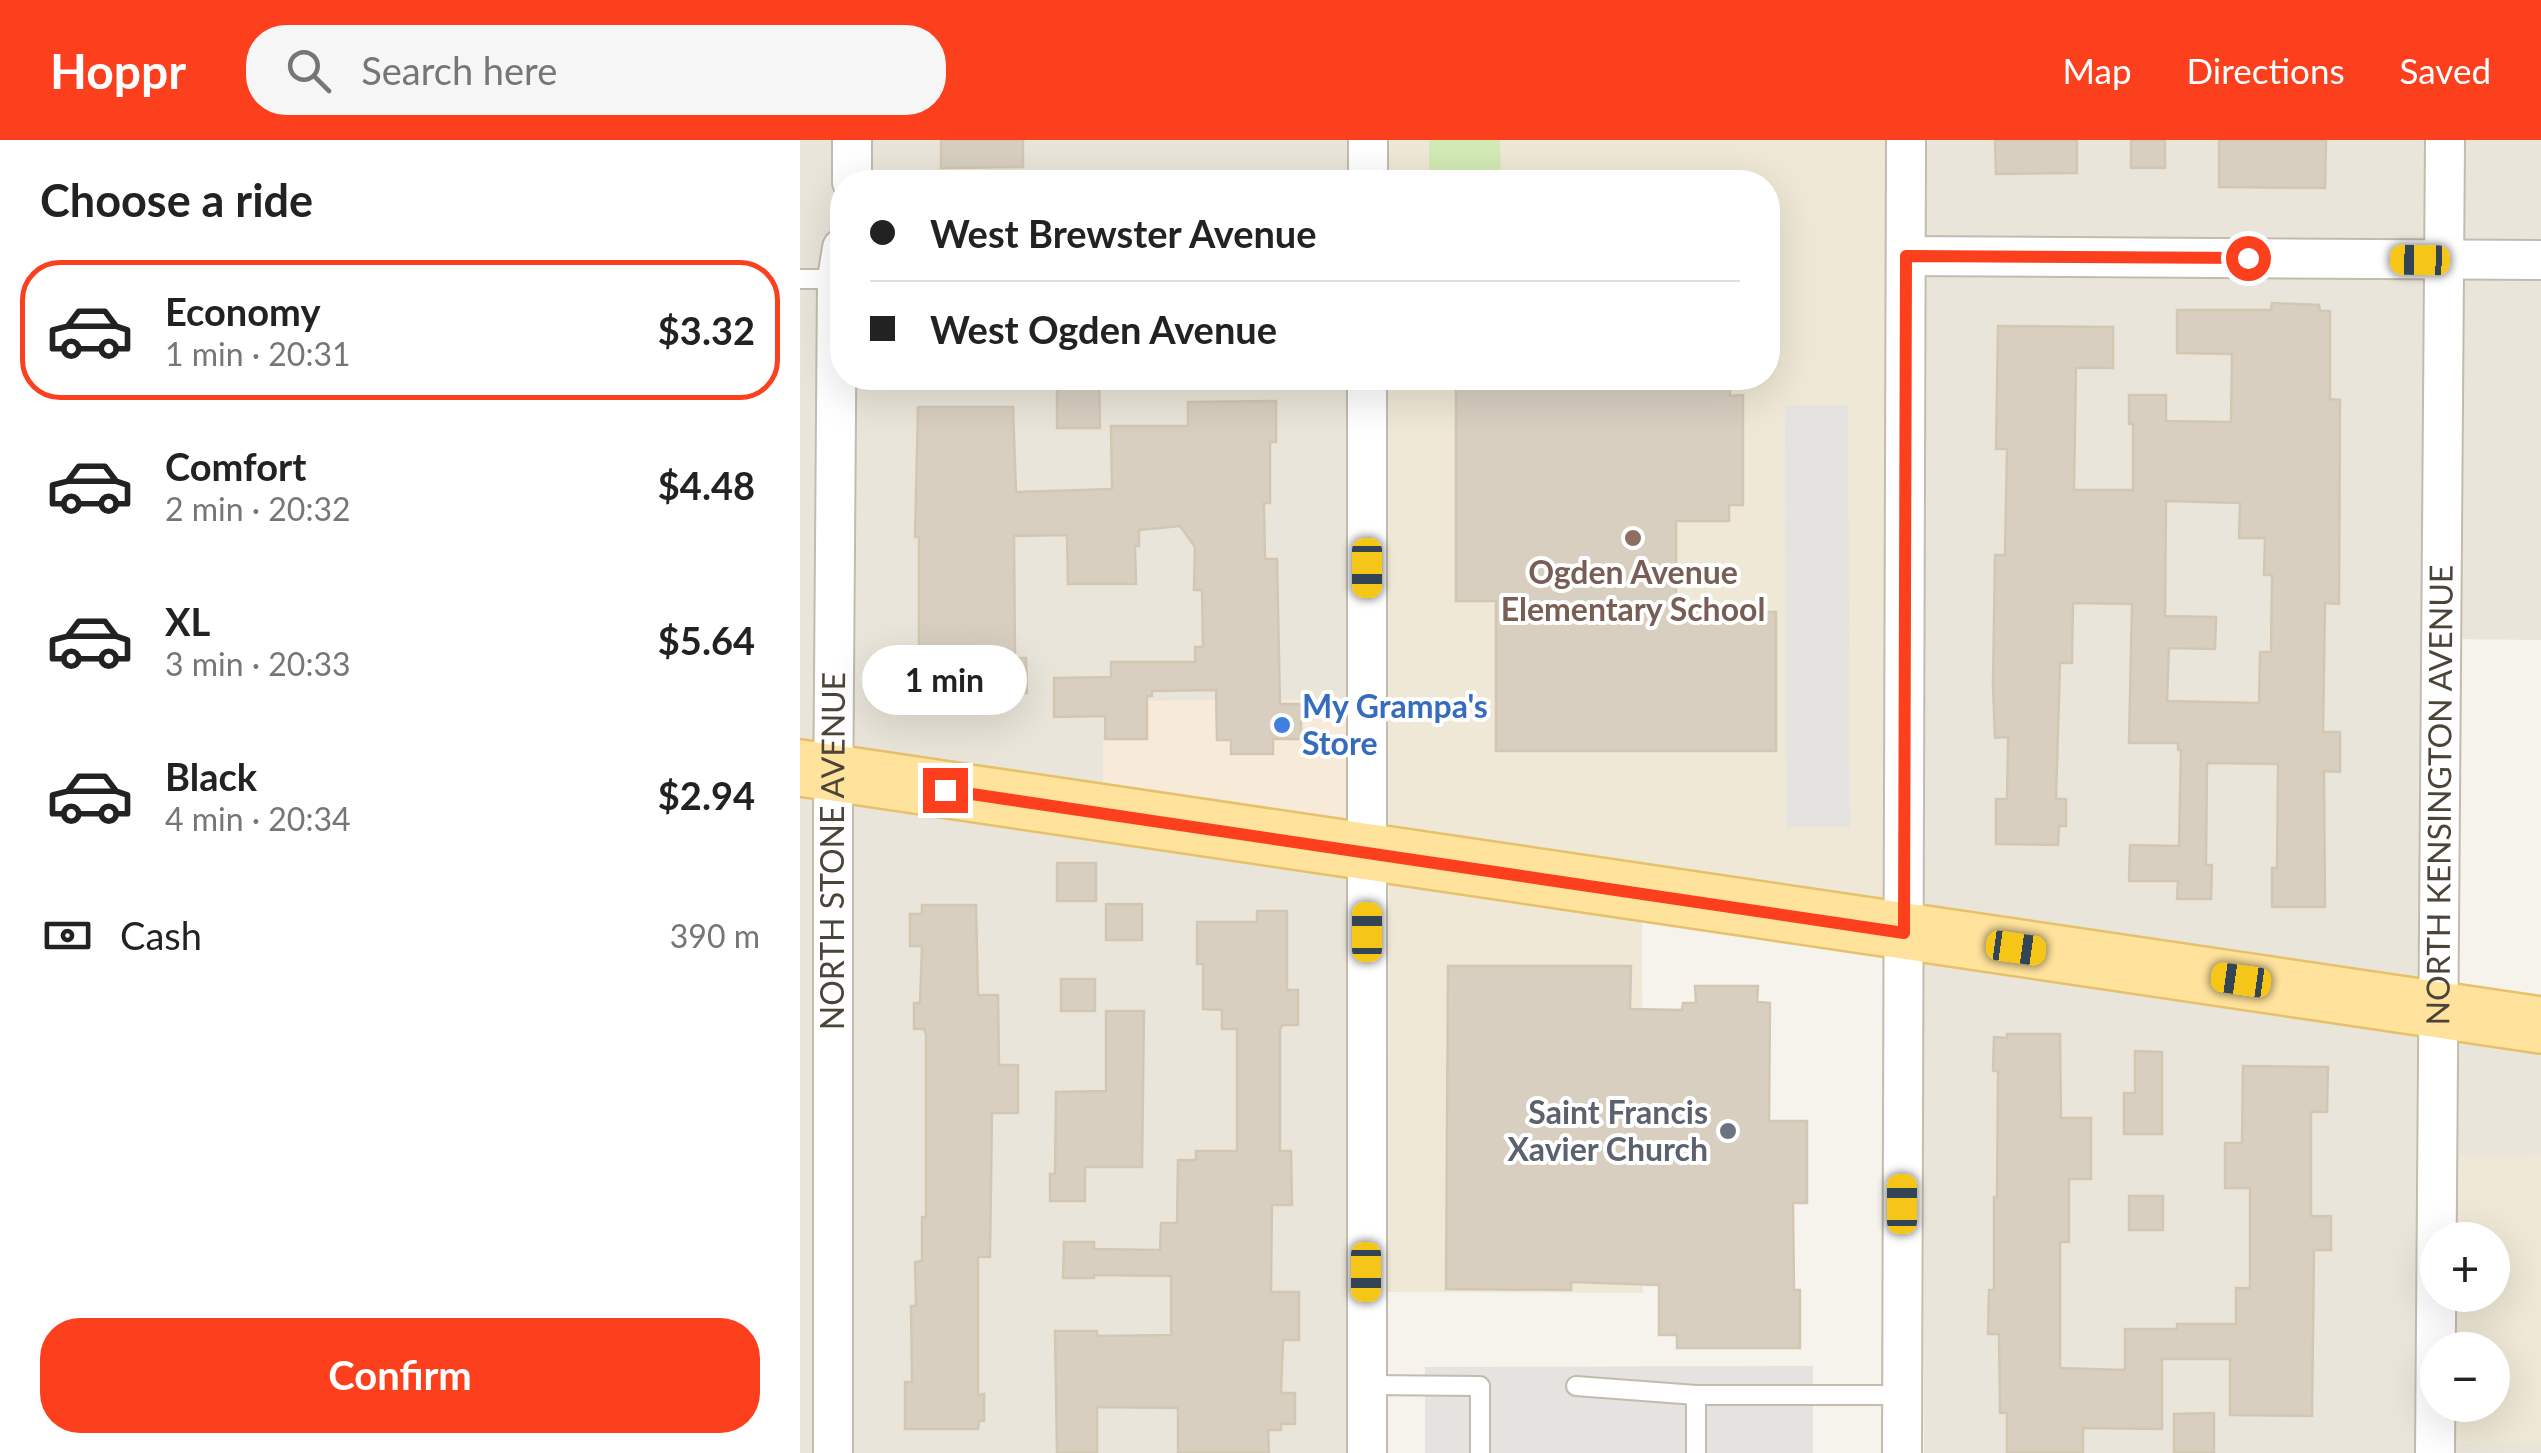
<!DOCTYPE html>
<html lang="en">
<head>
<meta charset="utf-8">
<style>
	:root { --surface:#fff; --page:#f6f6f6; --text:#222; --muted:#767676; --line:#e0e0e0; --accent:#fc3f1d }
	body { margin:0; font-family:Lato,sans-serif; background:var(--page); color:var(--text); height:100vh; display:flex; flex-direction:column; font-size:38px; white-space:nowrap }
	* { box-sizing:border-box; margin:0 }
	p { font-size:32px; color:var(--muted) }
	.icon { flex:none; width:55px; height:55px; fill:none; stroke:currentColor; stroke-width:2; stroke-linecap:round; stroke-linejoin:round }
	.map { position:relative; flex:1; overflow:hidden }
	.details { display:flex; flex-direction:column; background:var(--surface); width:800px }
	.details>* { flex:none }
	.banner { position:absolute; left:30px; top:30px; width:950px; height:220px; border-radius:40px; box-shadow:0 10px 40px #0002; display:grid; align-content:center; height:220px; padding:0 40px; background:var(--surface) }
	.fabs { position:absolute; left:1620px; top:1082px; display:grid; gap:20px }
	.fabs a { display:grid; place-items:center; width:90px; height:90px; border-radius:50%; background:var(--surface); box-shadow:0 10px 40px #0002; font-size:50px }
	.end { position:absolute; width:45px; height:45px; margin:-22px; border:12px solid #fc3f1d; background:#fff; box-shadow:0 0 0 5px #fff }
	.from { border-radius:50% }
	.bubble { position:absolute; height:70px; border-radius:35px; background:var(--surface); box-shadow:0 10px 40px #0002; font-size:32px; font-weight:700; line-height:70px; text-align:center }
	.car { position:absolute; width:30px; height:60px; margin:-30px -15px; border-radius:12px; box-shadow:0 0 8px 2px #0007; background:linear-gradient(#f5c518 24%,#345 0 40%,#f5c518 0 76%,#345 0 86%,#f5c518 0) }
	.banner b { display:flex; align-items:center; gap:35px; height:95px; font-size:38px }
	.banner b+b { border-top:2px solid var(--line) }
	.banner i { width:25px; height:25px; background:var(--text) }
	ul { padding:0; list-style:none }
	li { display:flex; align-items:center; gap:30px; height:140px; margin:0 20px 15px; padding:0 20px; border:5px solid transparent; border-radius:40px }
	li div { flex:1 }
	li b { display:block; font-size:38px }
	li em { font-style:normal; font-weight:700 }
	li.on { border-color:var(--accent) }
	li>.icon { width:90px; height:90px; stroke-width:1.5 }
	h2 { padding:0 40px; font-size:45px; line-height:120px }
	.pay { display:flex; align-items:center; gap:25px; height:110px; padding:0 40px; font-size:38px }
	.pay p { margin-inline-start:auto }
	.cta { display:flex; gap:20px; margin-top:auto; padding:20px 40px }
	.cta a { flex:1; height:115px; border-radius:40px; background:var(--accent); color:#fff; font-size:40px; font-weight:700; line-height:115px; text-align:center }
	header { display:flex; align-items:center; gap:60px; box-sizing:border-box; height:140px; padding:0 50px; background:var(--accent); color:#fff }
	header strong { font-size:48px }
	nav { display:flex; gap:55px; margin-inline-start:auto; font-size:35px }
	.search { width:700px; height:90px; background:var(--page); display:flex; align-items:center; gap:25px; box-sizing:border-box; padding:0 35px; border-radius:40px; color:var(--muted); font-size:38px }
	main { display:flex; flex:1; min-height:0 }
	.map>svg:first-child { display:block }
</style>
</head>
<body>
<header>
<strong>Hoppr</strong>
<div class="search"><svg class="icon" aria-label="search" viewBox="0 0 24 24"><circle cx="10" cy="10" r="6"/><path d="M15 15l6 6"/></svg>Search here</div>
<nav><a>Map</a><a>Directions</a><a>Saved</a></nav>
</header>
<main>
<section class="details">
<h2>Choose a ride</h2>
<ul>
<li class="on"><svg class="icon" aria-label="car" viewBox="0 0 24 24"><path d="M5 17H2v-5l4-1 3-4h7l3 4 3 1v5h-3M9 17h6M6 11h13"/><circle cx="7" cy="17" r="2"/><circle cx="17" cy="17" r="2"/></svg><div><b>Economy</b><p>1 min · 20:31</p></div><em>$3.32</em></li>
<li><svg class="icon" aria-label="car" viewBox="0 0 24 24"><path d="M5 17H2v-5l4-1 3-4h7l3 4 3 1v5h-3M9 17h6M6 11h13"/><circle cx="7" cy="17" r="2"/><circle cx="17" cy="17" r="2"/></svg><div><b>Comfort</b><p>2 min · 20:32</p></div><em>$4.48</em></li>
<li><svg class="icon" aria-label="car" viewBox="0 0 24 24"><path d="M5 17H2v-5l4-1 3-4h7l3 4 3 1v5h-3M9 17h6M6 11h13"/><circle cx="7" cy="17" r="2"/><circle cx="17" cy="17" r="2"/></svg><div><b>XL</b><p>3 min · 20:33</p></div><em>$5.64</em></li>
<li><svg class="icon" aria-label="car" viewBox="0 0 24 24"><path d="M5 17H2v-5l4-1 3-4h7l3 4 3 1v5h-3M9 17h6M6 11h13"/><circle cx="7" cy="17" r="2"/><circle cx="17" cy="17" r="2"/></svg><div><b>Black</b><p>4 min · 20:34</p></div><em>$2.94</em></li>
</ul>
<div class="pay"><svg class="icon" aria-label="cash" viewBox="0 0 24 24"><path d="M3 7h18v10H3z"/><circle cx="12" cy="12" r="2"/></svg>Cash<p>390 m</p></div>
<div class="cta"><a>Confirm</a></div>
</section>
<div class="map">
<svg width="1741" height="1313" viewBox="0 0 1741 1313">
	<rect width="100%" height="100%" fill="#f6f3ec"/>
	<g fill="#eae5da" fill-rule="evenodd">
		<polygon points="0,0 575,0 574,42 42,42 42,238 573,238 572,559 303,671 0,617"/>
		<polygon points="1094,0 1741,0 1741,500 1653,499 1648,859 1093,779"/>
		<polygon points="0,644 549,731 547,1313 0,1313"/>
		<path d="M1124,822L1741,910V1313H1124ZM1638,1100H1692V1155H1638ZM1638,1210H1692V1265H1638Z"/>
	</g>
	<polygon fill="#f7ead8" points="572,559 573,709 303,671 303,561"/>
	<g fill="#efe8d6">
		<polygon points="575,0 1094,0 1093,779 573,709 573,238 968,238 968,42 574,42"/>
		<polygon points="589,735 842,769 843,1153 587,1152"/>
		<polygon points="1741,1015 1741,1303 1641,1304 1642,1265 1692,1265 1692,1210 1642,1210 1643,1155 1692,1155 1692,1100 1644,1100 1645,1016"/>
	</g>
	<polygon fill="#d2eab5" points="629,0 700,0 701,42 629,42"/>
	<g fill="#e5e3e0">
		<polygon points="985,265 1048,265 1050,687 986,687"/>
		<polygon points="1013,1226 1013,1313 625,1313 625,1227"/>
	</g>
	<g fill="#d8cfc1" stroke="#d3c7b4" stroke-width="2.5" fill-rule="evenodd">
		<polygon points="141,0 223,0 223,27 141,28"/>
		<polygon points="1195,0 1277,0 1277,33 1196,34"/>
		<rect x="1331" y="0" width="34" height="28"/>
		<polygon points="1419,0 1526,0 1525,48 1419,47"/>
		<path d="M1472,163L1519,165L1520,171H1530V259L1540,260L1539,464L1525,463L1523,592H1540V632L1524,631L1525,767H1472V728H1477L1478,624L1407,623L1406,725H1412L1411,759H1377L1378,741H1329L1330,705L1379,706L1381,610H1378V603H1329L1332,464L1273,463L1272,523H1260L1256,659H1266V686H1259L1258,705L1196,704V659H1207L1208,597L1195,598L1193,546L1195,415H1205L1207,309H1196L1198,186L1313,187V228H1276L1274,350H1333V284H1329V255H1366V281L1431,282L1432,214L1377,213V170H1471ZM1366,361L1440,363L1439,398H1465L1464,435H1472L1471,512H1460L1459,563L1367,561L1369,508L1415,509L1416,477L1365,476Z"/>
		<polygon points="257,238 299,238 300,288 257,288"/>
		<polygon points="692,238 930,241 930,256 943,255 943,365 929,365 929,381 876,381 876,472 976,472 976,611 696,611 696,461 656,461 656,245 692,245"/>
		<polygon points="476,261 476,302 470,302 470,363 464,363 465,419 477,419 480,564 501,564 501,599 473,599 473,614 431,614 431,600 417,600 416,550 352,551 352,556 347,556 347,599 305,599 305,576 254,577 254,538 311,537 311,522 395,522 395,507 403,507 402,450 394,450 395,407 380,386 339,390 339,406 335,406 336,444 268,444 267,395 214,396 215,518 226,518 227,553 190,554 190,543 139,544 139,531 119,528 119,397 115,397 118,267 213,267 216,352 312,349 311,286 388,286 388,262"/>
		<rect x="257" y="723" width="39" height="38"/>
		<rect x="306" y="764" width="36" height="36"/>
		<polygon points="122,765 176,765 178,855 198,855 199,925 218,925 218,973 192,973 190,1117 178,1117 178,1255 184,1254 184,1281 179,1281 178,1289 105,1289 105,1242 112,1242 111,1166 116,1166 115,1122 122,1121 122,1077 126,1077 126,895 124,889 114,889 114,863 120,863 122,806 110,806 110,774 122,774"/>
		<polygon points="457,771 487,771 487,850 498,850 498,885 483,885 480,889 480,1011 491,1011 492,1065 472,1065 471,1152 499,1152 499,1200 483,1200 481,1253 495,1253 495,1284 481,1284 481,1290 468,1290 469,1313 378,1313 378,1268 297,1267 297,1313 257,1313 255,1191 297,1191 297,1196 371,1195 371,1136 294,1135 294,1138 263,1138 264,1102 294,1102 294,1109 360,1110 361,1083 377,1083 378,1020 396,1020 396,1011 437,1011 437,889 422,889 422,870 403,869 403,824 397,824 397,782 457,782"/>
		<polygon points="648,826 831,826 830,869 882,870 883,863 896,863 895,846 958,846 957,862 970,863 969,981 1007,981 1007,1063 993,1063 994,1150 1000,1150 1000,1208 877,1208 877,1195 859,1195 859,1145 771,1142 771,1150 646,1149"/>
		<rect x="261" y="839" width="34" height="32"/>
		<polygon points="306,871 344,871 342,1027 285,1027 285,1061 250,1061 250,1034 255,1034 256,952 306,951"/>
		<polygon points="1207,894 1260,894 1261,978 1291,978 1291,1039 1269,1039 1269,1102 1260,1102 1260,1228 1325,1230 1325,1189 1377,1189 1377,1184 1436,1184 1436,1148 1450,1148 1450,1048 1425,1048 1425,1003 1442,1003 1443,926 1528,927 1527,972 1511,972 1511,1076 1531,1076 1531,1110 1514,1110 1512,1276 1430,1275 1430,1219 1362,1219 1362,1289 1283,1288 1283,1313 1207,1313 1207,1273 1200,1273 1199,1194 1188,1194 1189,1150 1194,1150 1194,1057 1197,1057 1198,931 1193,931 1194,897 1207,898"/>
		<polygon points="1335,911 1362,912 1362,994 1324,994 1324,953 1335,953"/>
		<rect x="1329" y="1056" width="34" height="34"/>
		<polygon points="1414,1273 1414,1313 1374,1313 1374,1274"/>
	</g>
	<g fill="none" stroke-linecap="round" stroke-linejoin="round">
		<g stroke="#c2bbae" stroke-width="22">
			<g id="lane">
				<polyline points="0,139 42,139"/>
				<polyline points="566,1245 680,1246 680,1313"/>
				<polyline points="776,1246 896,1255"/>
				<polyline points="896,1313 896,1255 1102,1255"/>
			</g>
		</g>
		<g stroke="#c2bbae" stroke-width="42">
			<g id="street">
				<polyline points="52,42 52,0"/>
				<polyline points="568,42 568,0"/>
				<polyline points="1106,116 1741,120"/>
				<path id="s1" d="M33,1313V674L37,139L42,108"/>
				<polyline points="567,1313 567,238"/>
				<polyline points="1102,1313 1106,0"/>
				<path id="s2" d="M1635,1313L1645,0"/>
			</g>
		</g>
		<g stroke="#e6c16a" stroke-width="60">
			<polyline id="primary" points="0,628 1741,885"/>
		</g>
		<use href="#lane" stroke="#fff" stroke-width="18"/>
		<use href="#street" stroke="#fff" stroke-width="38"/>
		<use href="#primary" stroke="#ffe39c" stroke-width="55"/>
	</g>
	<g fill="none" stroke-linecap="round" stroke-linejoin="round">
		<polyline stroke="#fc3f1d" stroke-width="12" points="145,650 1104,793 1106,116 1448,118"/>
	</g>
	<circle fill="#8d6e63" stroke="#fff" stroke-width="4" cx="833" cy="398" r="10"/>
	<circle fill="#3f7fe0" stroke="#fff" stroke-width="4" cx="482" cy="585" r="10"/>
	<circle fill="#6b7280" stroke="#fff" stroke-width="4" cx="928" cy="991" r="10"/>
	<g text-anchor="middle" stroke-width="8" stroke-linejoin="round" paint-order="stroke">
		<g font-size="32" font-weight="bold" fill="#785e54" stroke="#fff">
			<text x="833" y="444">Ogden Avenue<tspan x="833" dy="37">Elementary School</tspan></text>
		</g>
		<g font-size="32" font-weight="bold" fill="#366cbe" stroke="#fff" text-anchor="start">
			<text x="502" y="578">My Grampa's<tspan x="502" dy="37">Store</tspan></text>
		</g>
		<g font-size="32" fill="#4b4439" stroke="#fff">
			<text dy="11" stroke="none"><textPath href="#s2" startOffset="658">NORTH KENSINGTON AVENUE</textPath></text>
			<text dy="11" stroke="none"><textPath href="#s1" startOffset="602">NORTH STONE AVENUE</textPath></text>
		</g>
		<g font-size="32" font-weight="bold" fill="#5b616d" stroke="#fff" text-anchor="end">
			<text x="908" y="984">Saint Francis<tspan x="908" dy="37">Xavier Church</tspan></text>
		</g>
	</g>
</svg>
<div class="fabs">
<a>+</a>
<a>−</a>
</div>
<i class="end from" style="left:1448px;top:118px"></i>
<i class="end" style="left:145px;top:650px"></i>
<div class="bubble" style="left:62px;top:505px;width:165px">1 min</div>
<i class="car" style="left:1620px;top:120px;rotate:271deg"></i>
<i class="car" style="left:567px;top:428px;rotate:180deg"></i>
<i class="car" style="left:567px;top:792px;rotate:0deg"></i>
<i class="car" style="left:1216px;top:808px;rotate:98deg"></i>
<i class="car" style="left:1441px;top:840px;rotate:278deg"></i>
<i class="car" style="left:1102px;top:1064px;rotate:0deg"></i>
<i class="car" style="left:566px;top:1132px;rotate:180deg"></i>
<div class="banner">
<b><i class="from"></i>West Brewster Avenue</b>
<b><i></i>West Ogden Avenue</b>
</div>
</div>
</main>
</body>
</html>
